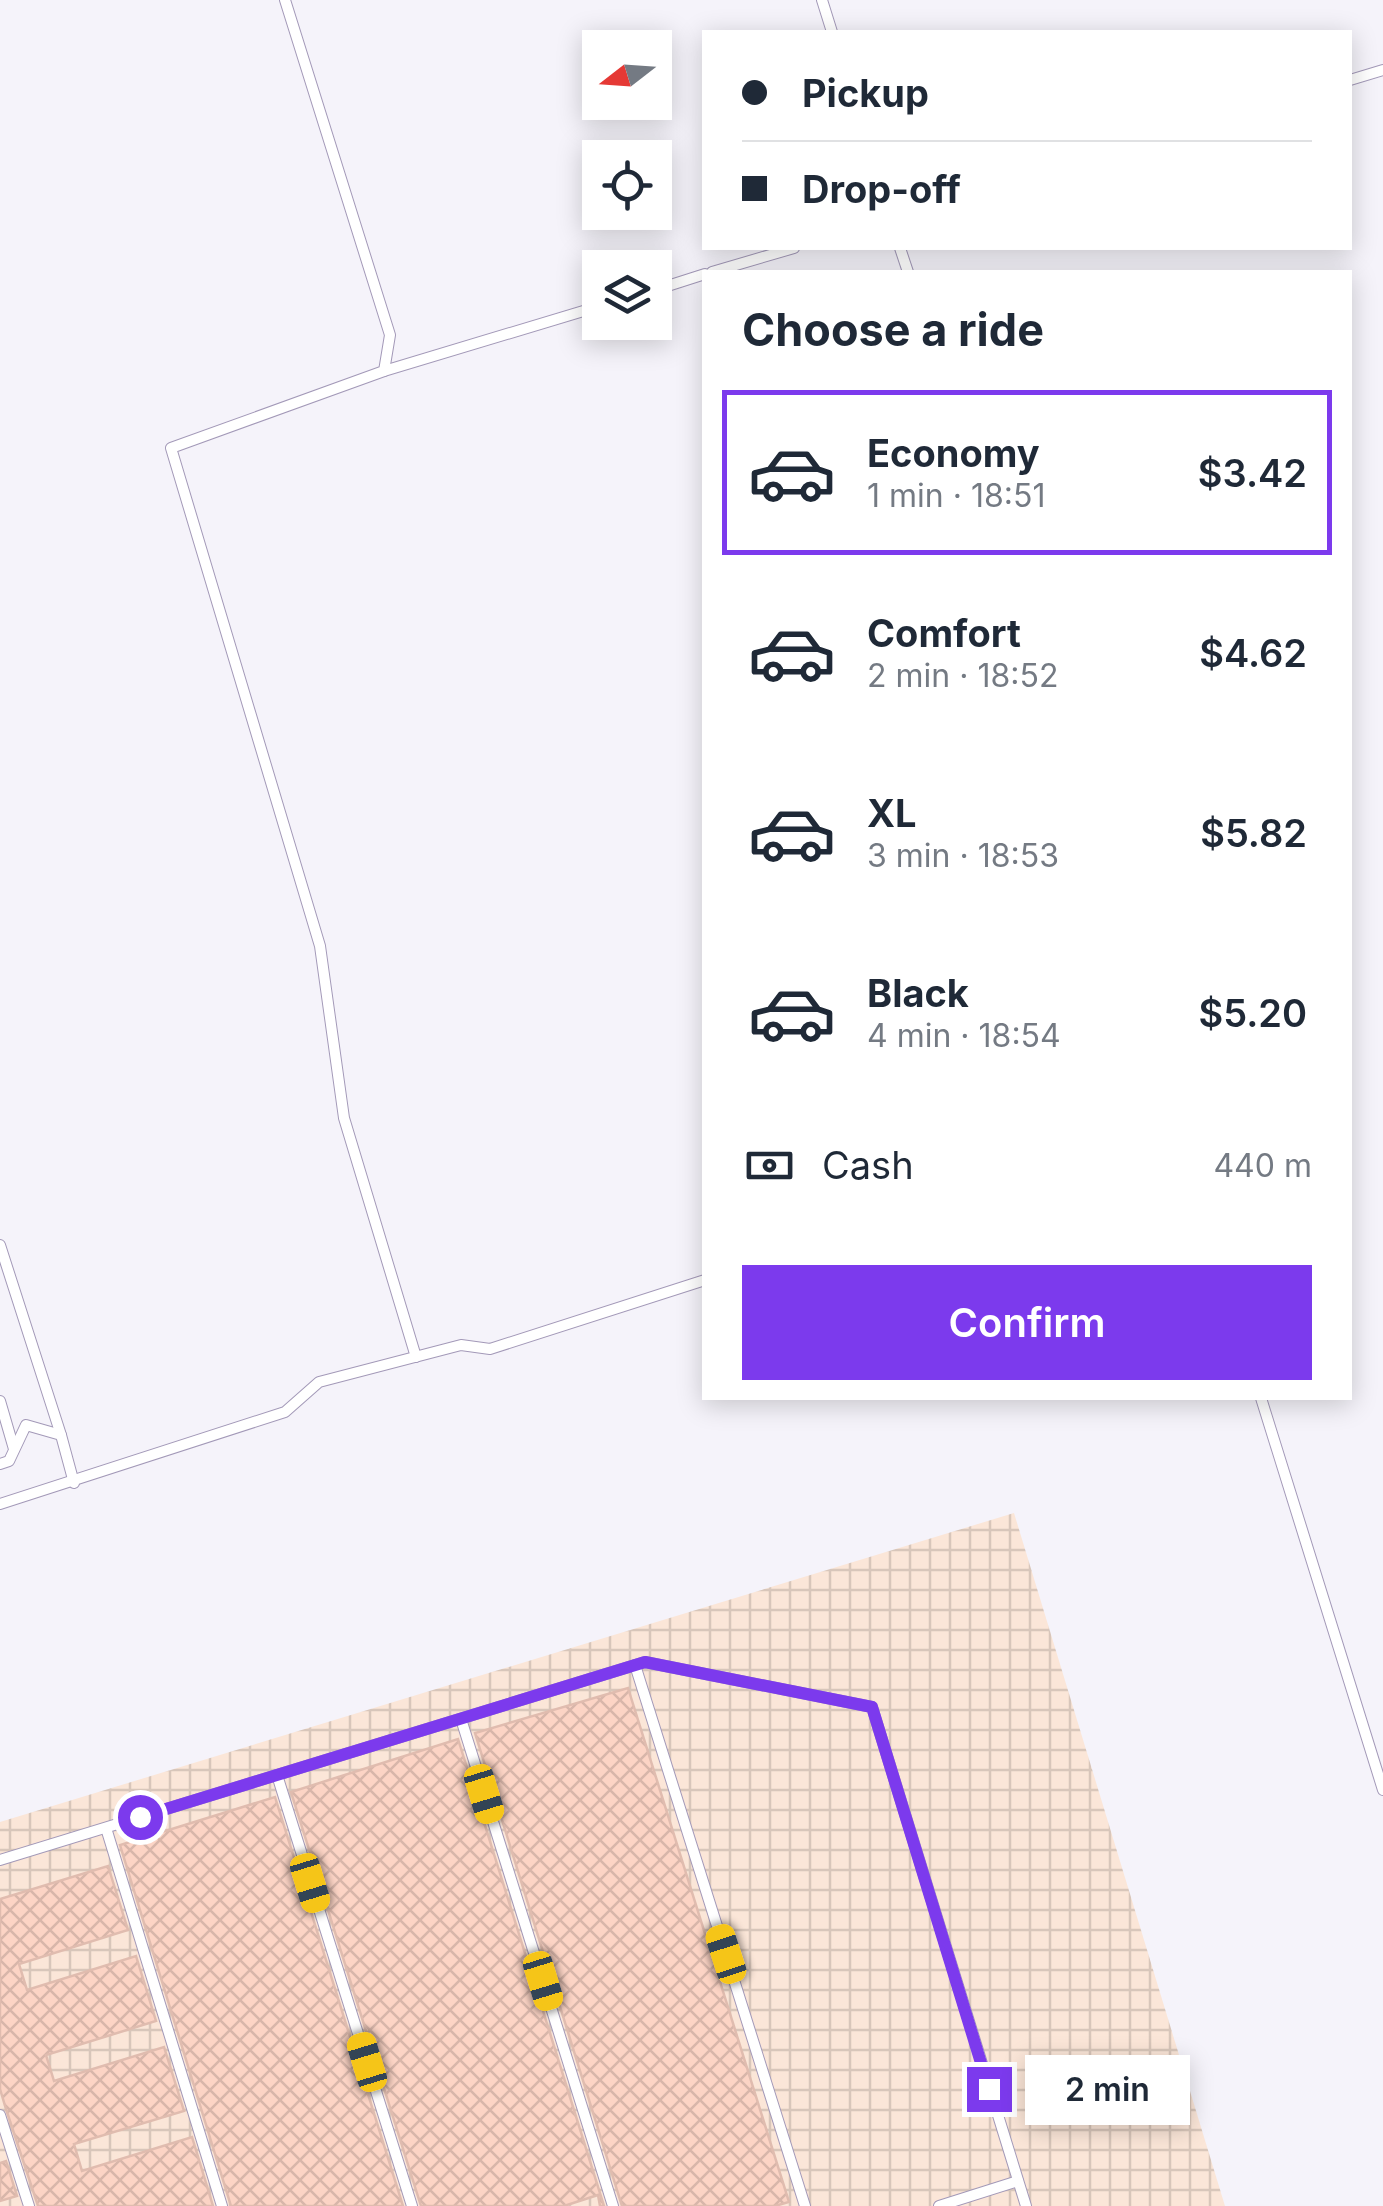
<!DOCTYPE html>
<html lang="en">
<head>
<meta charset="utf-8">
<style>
	:root { --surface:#fff; --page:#f2f2f3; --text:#1f2937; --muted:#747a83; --line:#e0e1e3; --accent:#7c3aed }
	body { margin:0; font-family:Inter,sans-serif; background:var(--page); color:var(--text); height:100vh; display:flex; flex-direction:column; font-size:38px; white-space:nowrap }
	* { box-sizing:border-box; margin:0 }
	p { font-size:32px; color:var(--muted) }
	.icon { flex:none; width:55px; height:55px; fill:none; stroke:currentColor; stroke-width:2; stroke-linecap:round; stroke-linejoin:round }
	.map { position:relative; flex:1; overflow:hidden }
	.side { position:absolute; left:702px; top:270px; width:650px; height:1130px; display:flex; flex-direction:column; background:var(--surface); border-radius:0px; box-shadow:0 5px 25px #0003 }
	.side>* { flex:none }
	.top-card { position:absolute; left:702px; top:30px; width:650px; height:220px; border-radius:0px; box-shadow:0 5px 25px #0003; display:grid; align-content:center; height:220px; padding:0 40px; background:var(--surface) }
	.needle { width:65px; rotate:253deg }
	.controls { position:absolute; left:582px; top:30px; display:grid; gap:20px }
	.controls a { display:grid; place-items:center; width:90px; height:90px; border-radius:0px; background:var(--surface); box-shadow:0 5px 25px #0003; font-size:50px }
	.end { position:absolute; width:45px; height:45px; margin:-22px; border:12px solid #7c3aed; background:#fff; box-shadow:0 0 0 5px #fff }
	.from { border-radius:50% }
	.bubble { position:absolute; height:70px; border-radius:0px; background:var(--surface); box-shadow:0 5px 25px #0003; font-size:32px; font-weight:600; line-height:70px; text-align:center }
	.car { position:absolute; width:30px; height:60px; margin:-30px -15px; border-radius:12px; box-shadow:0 0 8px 2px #0007; background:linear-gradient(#f5c518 24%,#345 0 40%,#f5c518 0 76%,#345 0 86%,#f5c518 0) }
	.top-card b { display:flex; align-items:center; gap:35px; height:95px; font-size:38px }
	.top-card b+b { border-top:2px solid var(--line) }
	.top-card i { width:25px; height:25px; background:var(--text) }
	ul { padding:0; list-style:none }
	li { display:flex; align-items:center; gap:30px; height:165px; margin:0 20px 15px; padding:0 20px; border:5px solid transparent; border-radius:0px }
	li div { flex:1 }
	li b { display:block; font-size:38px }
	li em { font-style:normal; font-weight:600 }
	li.active { border-color:var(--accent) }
	li>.icon { width:90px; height:90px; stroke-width:1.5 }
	h2 { padding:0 40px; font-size:45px; line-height:120px }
	.pay { display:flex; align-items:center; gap:25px; height:110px; padding:0 40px; font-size:38px }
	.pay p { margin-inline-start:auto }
	.action { display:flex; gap:20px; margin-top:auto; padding:20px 40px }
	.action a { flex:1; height:115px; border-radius:0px; background:var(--accent); color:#fff; font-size:40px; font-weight:600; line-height:115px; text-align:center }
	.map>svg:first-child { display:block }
</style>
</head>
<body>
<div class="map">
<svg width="1383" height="2206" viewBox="0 0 1383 2206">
	<defs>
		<pattern id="industrial-grid" width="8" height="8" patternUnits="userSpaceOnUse" patternTransform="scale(2.5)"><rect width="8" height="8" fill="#fbe6d8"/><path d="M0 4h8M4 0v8" fill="none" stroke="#d8c6ba"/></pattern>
		<pattern id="building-cross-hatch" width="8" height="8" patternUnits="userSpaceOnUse" patternTransform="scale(2.5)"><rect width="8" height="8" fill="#fcd4c5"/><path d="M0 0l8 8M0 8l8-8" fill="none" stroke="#d8b6aa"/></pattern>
	</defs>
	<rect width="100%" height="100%" fill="#f5f3fa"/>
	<polygon fill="url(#industrial-grid)" points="1014,1513 1225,2206 0,2206 0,1822"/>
	<g fill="url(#building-cross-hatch)" stroke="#e0bcaf" stroke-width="2.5">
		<polygon points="628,1688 789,2202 775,2206 622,2206 475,1733"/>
		<polygon points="458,1739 604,2206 600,2206 598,2195 564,2206 421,2206 291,1792"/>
		<polygon points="275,1797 403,2206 231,2206 120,1845"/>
		<polygon points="108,1866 128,1930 19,1964 27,1990 136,1956 156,2021 46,2055 54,2081 164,2047 184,2111 74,2144 82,2171 192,2137 213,2206 38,2206 6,2109 0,2089 0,1899"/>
		<polygon points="6,2161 17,2196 0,2201 0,2163"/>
	</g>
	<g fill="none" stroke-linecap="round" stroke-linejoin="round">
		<g stroke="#a399b8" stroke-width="12">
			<g id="lane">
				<polyline points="285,0 390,335 384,371 171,448 320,946 344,1118 416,1357"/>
				<polyline points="822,0 832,32"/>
				<polyline points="1350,80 1383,70"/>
				<polyline points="900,248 908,272"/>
				<polyline points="712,272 794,248"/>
				<polyline points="655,290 705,274"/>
				<polyline points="384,371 600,306"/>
				<polyline points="0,1245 61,1435"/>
				<polyline points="1261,1398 1383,1790"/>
				<polyline points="0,1401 14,1449"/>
				<polyline points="0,1464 9,1461 26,1425 61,1435 74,1483"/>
				<polyline points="0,1504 285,1412 319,1382 461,1345 490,1349 705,1280"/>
				<polyline points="635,1665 805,2206"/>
				<polyline points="461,1719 613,2206"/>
				<polyline points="277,1775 412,2206"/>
				<polyline points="106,1828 222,2206"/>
				<polyline points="0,1860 645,1662 872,1707 1026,2206"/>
				<polyline points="0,2115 29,2206"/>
				<polyline points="939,2206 1018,2181"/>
			</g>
		</g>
		<use href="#lane" stroke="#fff" stroke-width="10"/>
	</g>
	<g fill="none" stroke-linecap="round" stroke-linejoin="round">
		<polyline stroke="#7c3aed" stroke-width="12" points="140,1817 645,1662 872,1707 989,2089"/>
	</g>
</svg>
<div class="controls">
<a><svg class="needle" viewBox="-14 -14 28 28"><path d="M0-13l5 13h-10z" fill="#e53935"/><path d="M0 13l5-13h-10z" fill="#747a83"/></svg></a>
<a><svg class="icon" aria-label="locate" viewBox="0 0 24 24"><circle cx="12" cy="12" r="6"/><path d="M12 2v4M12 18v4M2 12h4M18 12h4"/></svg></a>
<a><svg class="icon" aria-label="layers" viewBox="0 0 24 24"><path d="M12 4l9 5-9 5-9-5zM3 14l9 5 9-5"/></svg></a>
</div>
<i class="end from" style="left:140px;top:1817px"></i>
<i class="end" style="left:989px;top:2089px"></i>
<div class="bubble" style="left:1025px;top:2055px;width:165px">2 min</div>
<i class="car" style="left:484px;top:1794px;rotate:163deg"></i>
<i class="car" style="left:310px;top:1883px;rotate:163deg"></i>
<i class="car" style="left:726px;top:1954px;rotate:342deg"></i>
<i class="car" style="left:543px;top:1981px;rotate:163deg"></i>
<i class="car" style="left:367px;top:2062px;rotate:343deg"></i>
<div class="top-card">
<b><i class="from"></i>Pickup</b>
<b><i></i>Drop-off</b>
</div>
<section class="side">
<h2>Choose a ride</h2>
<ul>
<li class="active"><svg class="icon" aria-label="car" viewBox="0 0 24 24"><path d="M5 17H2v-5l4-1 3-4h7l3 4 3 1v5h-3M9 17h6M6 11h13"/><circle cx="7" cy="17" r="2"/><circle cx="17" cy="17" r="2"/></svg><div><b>Economy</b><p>1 min · 18:51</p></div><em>$3.42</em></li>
<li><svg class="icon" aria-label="car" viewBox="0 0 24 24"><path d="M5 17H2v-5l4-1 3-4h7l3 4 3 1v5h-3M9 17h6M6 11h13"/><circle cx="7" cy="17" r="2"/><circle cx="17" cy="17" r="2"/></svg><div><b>Comfort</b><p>2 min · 18:52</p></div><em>$4.62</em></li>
<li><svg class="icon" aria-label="car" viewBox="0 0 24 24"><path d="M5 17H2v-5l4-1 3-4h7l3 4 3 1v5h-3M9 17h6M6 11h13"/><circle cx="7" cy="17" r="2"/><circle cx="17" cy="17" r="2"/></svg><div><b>XL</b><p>3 min · 18:53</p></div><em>$5.82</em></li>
<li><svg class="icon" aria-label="car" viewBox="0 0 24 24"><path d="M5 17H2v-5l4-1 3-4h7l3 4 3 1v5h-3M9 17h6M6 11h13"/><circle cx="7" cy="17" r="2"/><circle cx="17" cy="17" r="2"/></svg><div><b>Black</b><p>4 min · 18:54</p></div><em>$5.20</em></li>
</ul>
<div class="pay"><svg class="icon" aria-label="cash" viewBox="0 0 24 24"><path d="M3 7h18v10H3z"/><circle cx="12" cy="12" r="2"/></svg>Cash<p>440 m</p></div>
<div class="action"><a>Confirm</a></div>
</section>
</div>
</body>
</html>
